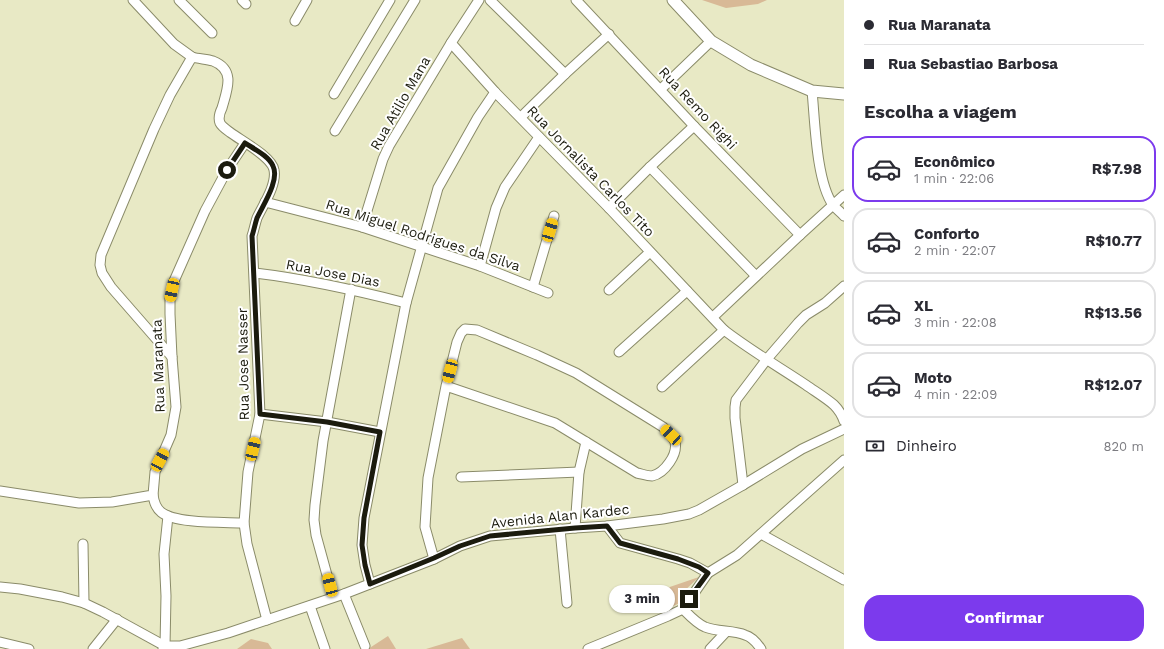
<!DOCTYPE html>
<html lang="pt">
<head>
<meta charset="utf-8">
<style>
	:root { --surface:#fff; --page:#f2f2f3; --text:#2b2b33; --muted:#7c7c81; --line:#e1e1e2; --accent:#7c3aed }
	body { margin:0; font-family:"Work Sans",sans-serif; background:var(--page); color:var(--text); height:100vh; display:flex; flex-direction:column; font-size:15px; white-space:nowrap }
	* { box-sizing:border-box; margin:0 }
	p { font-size:13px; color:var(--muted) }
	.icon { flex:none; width:22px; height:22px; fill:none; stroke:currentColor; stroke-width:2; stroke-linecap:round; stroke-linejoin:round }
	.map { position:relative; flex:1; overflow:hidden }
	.details { display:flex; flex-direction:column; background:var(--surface); width:320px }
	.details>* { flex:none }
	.top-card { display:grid; align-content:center; height:88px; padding:0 20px; background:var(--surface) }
	.end { position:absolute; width:18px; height:18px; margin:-9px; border:5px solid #1b1b0e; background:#fff; box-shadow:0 0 0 2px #fff }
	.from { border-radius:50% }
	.bubble { position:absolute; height:28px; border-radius:14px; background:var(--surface); box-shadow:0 1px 3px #0004; font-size:13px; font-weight:700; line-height:28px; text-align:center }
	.car { position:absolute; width:12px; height:24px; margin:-12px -6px; border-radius:5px; box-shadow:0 0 3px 1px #0007; background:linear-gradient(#f5c518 24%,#345 0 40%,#f5c518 0 76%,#345 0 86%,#f5c518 0) }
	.top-card b { display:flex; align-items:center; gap:14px; height:38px; font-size:15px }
	.top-card b+b { border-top:1px solid var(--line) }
	.top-card i { width:10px; height:10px; background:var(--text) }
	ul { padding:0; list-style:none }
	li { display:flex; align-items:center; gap:12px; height:66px; margin:0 8px 6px; padding:0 12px; border:2px solid var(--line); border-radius:16px }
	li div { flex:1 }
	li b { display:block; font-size:15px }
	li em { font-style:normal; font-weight:700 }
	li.on { border-color:var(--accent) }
	li>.icon { width:36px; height:36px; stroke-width:1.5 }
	h2 { padding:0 20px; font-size:18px; line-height:48px }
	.pay { display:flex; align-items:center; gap:10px; height:44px; padding:0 20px; font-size:15px }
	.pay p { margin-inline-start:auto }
	.primary-button { display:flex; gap:8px; margin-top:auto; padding:8px 20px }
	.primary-button a { flex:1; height:46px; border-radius:16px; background:var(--accent); color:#fff; font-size:16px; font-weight:700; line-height:46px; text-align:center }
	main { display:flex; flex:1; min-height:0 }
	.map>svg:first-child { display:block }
</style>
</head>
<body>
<main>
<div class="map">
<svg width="844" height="649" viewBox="0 0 844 649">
	<rect width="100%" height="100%" fill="#e8e9c5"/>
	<g fill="#d8b996">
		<polygon points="702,0 767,0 758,4 726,8"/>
		<polygon points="699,577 680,595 682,602 669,608 661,590"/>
		<polygon points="388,636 396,649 368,649"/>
		<polygon points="462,638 470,649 426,649"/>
		<polygon points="251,639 268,643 272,649 237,649"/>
	</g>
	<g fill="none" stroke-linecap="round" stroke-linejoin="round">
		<g stroke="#8a8b69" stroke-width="11">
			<g id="minor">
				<polyline points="133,0 174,44 192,57"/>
				<polyline points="179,0 212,33"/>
				<polyline points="242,0 246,4"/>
				<polyline points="490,0 565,74"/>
				<polyline points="576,0 694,126 800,235"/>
				<polyline points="295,21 307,0"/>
				<path d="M451,43L495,92L609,208L724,330C750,350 779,367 806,385C816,392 826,398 834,405C839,410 842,415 844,421"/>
				<polyline points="661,89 711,41"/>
				<path d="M812,91C815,120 816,181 833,205C836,209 841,212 844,216"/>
				<polyline points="334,94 390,0"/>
				<polyline points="521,117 565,74 609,34"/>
				<polyline points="335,131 415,0"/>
				<polyline points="650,167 756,276"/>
				<polyline points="265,202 362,227 480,266 548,293"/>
				<polyline points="609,208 650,167 694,126"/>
				<polyline points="362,227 383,159 389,146 451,43 479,0"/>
				<polyline points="480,266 496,208 505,187 539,137"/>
				<path d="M255,273C306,279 355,290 406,303"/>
				<polyline points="533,287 554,216"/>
				<polyline points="609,290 650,252"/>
				<polyline points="713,317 800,235 844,195"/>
				<polyline points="619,352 687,291"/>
				<path d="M172,357L111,287L102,273L100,265L101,255L154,129L170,95L192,57C199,59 207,59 213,61C236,70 227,90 222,108C220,112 218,118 220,123C222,127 227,130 231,133C242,141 272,157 274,170C277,185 263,205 257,218C255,224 254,230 252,236L260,414L248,472L244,523L247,544L267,620"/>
				<polyline points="662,387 724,330"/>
				<polyline points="260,414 327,422 380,432"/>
				<polyline points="461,477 579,472"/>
				<polyline points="743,485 735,418 735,407 736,400 767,359 798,323 806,315 825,303 844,286"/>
				<polyline points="0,491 79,503 112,502 153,495 155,472 171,435 176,407 172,357 170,314 170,298 174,281 205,211 227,170 245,143"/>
				<path d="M153,495C154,502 156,508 161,512C175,524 224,522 244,523"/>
				<polyline points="607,526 620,543 678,559 690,563 708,573"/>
				<polyline points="575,528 579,472 586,442"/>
				<polyline points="560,529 567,603"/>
				<polyline points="761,534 844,580"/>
				<polyline points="83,544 84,603"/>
				<path d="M434,559L425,527L428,478L446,386L457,342L461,333L465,329L477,330L537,355L576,373L663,427C667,432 673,436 675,442C678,454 665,473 652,476C647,476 642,474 637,473L555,423L446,386"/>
				<polyline points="370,584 365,565 362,545 364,518 406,303 438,188 478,117 495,92"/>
				<polyline points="0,587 20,589 62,597 84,603 103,612 165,646 180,646 228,633 344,594 434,559 460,546 490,536 575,528 607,526 663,519 689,514 699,510 743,485 802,449 844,429"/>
				<polyline points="344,594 365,646"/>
				<polyline points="333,597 316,535 314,520 315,505 323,441 351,289"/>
				<polyline points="310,606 325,649"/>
				<path d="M683,609C689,615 696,623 705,627C717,632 734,630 745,635C752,637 757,643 761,649"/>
				<polyline points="0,642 29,649"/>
				<polyline points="93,649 117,619"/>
				<polyline points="163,649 165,646 166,596 164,554 168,516"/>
				<polyline points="588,649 668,616 683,609 708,573 737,555 844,460"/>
				<polyline points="710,649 726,632"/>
			</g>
		</g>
		<g stroke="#8a8b69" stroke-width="13">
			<polyline id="tertiary" points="673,0 711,41 751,65 812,91 844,94"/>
		</g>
		<use href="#minor" stroke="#fff" stroke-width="9"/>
		<use href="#tertiary" stroke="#fff" stroke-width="11"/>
	</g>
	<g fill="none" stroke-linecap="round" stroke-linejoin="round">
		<path stroke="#1b1b0e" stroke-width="5" d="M227,170L245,143C254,149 269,156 273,166C280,180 263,205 257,218C255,224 254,230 252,236L260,414L327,422L380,432L364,518L362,545L365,565L370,584L434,558L460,546L490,536L575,528L607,526L620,543L678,559L699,567L708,573L689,599"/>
	</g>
	<g text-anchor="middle" stroke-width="4" stroke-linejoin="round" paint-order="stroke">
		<g font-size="14" fill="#1b1b0e" stroke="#fff">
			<text transform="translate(400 103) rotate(-60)" y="5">Rua Atilio Mana</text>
			<text transform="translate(698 108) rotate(47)" y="5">Rua Remo Righi</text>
			<text transform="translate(591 171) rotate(46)" y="5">Rua Jornalista Carlos Tito</text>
			<text transform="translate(423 235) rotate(18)" y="5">Rua Miguel Rodrigues da Silva</text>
			<text transform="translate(333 273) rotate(11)" y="5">Rua Jose Dias</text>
			<text transform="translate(243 364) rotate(-91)" y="5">Rua Jose Nasser</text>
			<text transform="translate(158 366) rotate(-92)" y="5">Rua Maranata</text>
			<text transform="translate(560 516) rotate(-6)" y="5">Avenida Alan Kardec</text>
		</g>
	</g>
</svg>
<i class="end from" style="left:227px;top:170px"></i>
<i class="end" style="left:689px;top:599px"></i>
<div class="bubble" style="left:609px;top:585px;width:66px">3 min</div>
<i class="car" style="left:550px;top:230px;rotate:17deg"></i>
<i class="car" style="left:172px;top:290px;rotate:192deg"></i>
<i class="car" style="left:450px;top:371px;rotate:195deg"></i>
<i class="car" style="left:671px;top:435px;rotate:313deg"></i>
<i class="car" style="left:253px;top:449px;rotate:13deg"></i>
<i class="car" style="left:160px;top:460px;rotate:28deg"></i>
<i class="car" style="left:330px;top:585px;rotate:345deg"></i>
</div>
<section class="details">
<div class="top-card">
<b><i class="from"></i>Rua Maranata</b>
<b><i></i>Rua Sebastiao Barbosa</b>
</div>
<h2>Escolha a viagem</h2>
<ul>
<li class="on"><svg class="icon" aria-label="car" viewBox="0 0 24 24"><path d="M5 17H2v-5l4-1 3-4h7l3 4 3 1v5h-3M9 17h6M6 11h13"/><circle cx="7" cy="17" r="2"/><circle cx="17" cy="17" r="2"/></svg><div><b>Econômico</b><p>1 min · 22:06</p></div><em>R$7.98</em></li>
<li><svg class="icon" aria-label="car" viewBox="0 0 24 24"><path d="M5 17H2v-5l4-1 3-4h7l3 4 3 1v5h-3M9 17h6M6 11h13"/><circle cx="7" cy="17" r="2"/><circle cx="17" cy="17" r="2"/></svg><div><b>Conforto</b><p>2 min · 22:07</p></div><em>R$10.77</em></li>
<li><svg class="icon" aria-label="car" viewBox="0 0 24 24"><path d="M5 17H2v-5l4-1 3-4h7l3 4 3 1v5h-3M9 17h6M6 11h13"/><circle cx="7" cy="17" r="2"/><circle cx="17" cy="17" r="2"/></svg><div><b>XL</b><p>3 min · 22:08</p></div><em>R$13.56</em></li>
<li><svg class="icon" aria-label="car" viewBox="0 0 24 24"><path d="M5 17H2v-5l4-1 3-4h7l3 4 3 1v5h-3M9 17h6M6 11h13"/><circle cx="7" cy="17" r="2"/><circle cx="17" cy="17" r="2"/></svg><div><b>Moto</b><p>4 min · 22:09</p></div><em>R$12.07</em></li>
</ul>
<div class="pay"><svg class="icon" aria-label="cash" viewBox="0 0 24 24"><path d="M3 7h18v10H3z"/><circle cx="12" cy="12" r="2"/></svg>Dinheiro<p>820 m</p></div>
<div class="primary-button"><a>Confirmar</a></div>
</section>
</main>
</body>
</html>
